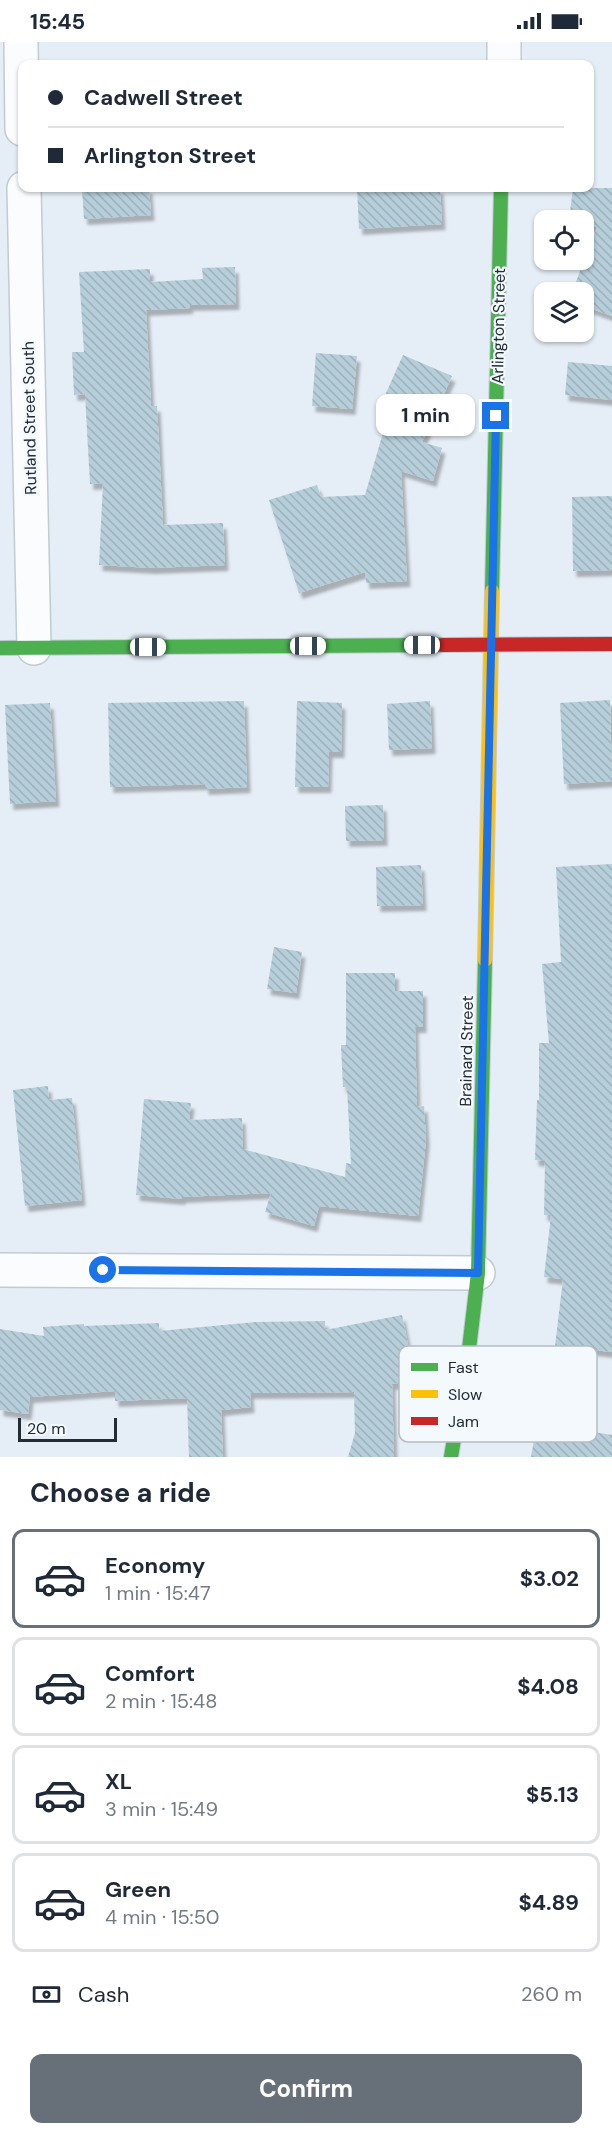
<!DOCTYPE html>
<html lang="en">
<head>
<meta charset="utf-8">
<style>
	:root { --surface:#fff; --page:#f2f2f3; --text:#1f2937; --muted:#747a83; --line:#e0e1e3; --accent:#677079 }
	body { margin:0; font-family:"DM Sans",sans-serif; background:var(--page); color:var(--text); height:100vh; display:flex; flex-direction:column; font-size:22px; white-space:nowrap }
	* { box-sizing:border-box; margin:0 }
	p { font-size:20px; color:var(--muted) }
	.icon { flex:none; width:33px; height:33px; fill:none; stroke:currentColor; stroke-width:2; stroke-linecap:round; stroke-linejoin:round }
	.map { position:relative; height:1415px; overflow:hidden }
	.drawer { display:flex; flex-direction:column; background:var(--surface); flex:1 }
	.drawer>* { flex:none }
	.guide { position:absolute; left:18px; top:18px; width:576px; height:132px; border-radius:12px; box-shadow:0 2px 4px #0004; display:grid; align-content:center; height:132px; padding:0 30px; background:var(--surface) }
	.buttons { position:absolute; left:534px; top:168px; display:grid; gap:12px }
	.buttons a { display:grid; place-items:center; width:60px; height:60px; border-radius:12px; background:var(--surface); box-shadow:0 2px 4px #0004; font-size:30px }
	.scale { position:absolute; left:18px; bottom:15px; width:99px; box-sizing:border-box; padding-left:6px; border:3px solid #232c35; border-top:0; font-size:16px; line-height:21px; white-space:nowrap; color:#232c35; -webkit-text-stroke:4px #f4f9fe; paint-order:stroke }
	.end { position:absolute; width:27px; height:27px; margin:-14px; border:8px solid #1a73e8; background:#fff; box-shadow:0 0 0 3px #fff }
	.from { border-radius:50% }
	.bubble { position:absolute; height:42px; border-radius:12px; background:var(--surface); box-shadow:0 2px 4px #0004; font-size:20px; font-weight:700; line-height:42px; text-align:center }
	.car { position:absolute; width:18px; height:36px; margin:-18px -9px; border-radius:8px; box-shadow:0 0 4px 2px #0007; background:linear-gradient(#fff 24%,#345 0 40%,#fff 0 76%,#345 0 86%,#fff 0) }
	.guide b { display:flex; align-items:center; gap:21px; height:57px; font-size:22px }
	.guide b+b { border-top:2px solid var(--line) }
	.guide i { width:15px; height:15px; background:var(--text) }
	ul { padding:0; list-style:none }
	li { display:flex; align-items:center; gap:18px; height:99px; margin:0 12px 9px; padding:0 18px; border:3px solid var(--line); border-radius:12px }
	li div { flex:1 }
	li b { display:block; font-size:22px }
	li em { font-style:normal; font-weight:700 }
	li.on { border-color:var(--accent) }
	li>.icon { width:54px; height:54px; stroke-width:1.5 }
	h2 { padding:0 30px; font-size:27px; line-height:72px }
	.pay { display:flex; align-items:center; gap:15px; height:66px; padding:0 30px; font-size:22px }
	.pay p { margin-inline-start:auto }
	.button { display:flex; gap:12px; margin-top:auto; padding:12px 30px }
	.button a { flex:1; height:69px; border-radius:12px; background:var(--accent); color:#fff; font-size:24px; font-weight:700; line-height:69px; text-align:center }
	.status { display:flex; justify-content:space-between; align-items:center; height:42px; padding:0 30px; background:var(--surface); direction:ltr }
	.status svg { height:16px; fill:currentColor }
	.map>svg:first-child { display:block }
</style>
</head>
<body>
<div class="status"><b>15:45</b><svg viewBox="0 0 49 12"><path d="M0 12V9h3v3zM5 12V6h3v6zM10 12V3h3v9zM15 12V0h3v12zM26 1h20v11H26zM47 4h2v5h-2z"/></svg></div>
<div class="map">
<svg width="612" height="1415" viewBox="0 0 612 1415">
	<defs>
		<pattern id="building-back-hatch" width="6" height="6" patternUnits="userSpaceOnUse" patternTransform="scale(1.5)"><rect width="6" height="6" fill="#b6ced9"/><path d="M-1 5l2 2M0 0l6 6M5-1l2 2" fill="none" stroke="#9cb1bb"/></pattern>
		<filter id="shadow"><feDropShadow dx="3.5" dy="6" stdDeviation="1.5" flood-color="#0004"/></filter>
	</defs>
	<rect width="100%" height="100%" fill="#e5edf6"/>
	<g fill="url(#building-back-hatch)" filter="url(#shadow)">
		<polygon points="82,146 149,146 151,173 84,177"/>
		<polygon points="357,146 440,146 442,182 359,187"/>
		<polygon points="573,146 612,146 612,274 584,264 584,250 572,250 597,185 584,184 584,178 569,178"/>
		<polygon points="235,225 236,262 189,263 190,266 146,268 151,364 157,364 163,483 223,481 225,523 152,526 99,523 103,441 90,442 85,352 74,353 72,310 84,310 79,230 150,227 150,240 203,237 202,226"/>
		<polygon points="316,311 357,314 352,367 312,364"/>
		<polygon points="403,313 452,334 422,400 442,406 433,439 401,429 407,539 366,541 365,530 299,551 269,458 317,443 321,455 365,453 389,370 378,369"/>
		<polygon points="568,320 612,324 612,358 565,353"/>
		<polygon points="612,454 612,528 573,529 572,455"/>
		<polygon points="610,658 612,739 564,742 560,661"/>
		<polygon points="244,659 247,745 205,747 205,742 110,745 108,661"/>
		<polygon points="297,659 342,661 341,710 329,710 328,745 295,745"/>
		<polygon points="430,659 432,706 389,708 387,662"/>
		<polygon points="50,661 56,759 10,762 5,663"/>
		<polygon points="383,763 384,798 346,799 345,764"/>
		<polygon points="612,822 612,1310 555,1304 563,1237 544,1235 551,1173 544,1173 545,1119 535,1118 537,1058 539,1058 539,1001 549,1001 542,922 561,920 556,825"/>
		<polygon points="421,823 423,863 377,864 376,825"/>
		<polygon points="274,905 302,910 296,951 267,947"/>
		<polygon points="346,931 395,931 395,949 423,949 423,985 415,985 417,1065 424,1064 426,1098 418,1174 319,1164 314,1184 265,1170 271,1151 182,1155 182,1157 136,1153 144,1057 191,1061 189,1078 242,1076 243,1107 345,1135 346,1121 351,1122 347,1045 343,1045 341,1003 346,1003"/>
		<polygon points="48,1044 49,1058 72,1056 82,1158 25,1164 13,1048"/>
		<polygon points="402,1273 415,1338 392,1342 394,1415 348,1415 355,1391 354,1350 250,1351 251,1365 221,1368 223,1415 189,1415 187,1356 115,1359 115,1349 30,1355 28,1372 0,1368 0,1287 44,1294 43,1285 84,1282 84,1284 159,1281 159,1289 256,1280 325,1279 325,1288"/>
		<polygon points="537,1381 612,1393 612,1415 531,1415"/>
	</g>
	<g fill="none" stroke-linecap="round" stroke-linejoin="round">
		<g stroke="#c2cad2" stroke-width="36">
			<g id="street">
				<polyline points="21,0 22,87"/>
				<polyline points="504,22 504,0"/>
				<polyline points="24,146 34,606"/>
				<polyline points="0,1228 478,1231"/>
			</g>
		</g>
		<g stroke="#c2cad2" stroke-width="16">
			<g id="fast">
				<polyline points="492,549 501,146"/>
				<polyline points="0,606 443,603"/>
				<polyline points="451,1415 469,1307 478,1231 485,918"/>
			</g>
		</g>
		<g stroke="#c2cad2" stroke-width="16">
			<polyline id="slow" points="485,918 492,549"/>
		</g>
		<g stroke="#c2cad2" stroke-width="16">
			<polyline id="jam" points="443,603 612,602"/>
		</g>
		<use href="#street" stroke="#fbfcfe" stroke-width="33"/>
		<use href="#fast" stroke="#4caf50" stroke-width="14"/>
		<use href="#slow" stroke="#ffc107" stroke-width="14"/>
		<use href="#jam" stroke="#c62828" stroke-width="14"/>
	</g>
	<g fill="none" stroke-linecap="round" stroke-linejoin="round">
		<polyline stroke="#1a73e8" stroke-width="8" points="103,1228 478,1231 496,374"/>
	</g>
	<g text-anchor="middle" stroke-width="4.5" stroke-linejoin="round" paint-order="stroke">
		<g font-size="16" fill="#232c35" stroke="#f4f9fe">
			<text transform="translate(498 284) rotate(-89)" y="6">Arlington Street</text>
			<text transform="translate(29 376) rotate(-91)" y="6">Rutland Street South</text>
			<text transform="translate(466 1009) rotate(-89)" y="6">Brainard Street</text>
		</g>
	</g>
	<rect x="399" y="1304" width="198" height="96" rx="9" fill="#f4f9fe" stroke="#b5bcc2" stroke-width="1.5"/>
	<rect x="411" y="1321" width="27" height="8" fill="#4caf50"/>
	<rect x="411" y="1348" width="27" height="8" fill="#ffc107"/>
	<rect x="411" y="1375" width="27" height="8" fill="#c62828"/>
	<g font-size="16" fill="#232c35">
		<text x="448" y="1331">Fast</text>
		<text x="448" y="1358">Slow</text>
		<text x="448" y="1385">Jam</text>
	</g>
</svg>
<div class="buttons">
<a><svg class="icon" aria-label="locate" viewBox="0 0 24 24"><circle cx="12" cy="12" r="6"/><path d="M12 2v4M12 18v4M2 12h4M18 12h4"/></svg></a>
<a><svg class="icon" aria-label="layers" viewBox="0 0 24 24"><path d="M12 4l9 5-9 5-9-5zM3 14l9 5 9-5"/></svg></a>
</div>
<div class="scale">20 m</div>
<i class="end from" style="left:103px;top:1228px"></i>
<i class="end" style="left:496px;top:374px"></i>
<div class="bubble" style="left:376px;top:352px;width:99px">1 min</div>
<i class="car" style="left:422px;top:603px;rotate:270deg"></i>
<i class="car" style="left:308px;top:604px;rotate:90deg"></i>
<i class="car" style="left:148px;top:605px;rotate:90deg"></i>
<div class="guide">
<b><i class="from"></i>Cadwell Street</b>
<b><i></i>Arlington Street</b>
</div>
</div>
<section class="drawer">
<h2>Choose a ride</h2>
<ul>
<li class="on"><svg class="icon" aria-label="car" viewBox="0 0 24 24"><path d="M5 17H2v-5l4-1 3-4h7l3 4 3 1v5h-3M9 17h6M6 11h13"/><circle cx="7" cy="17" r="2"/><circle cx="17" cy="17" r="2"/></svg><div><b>Economy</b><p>1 min · 15:47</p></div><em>$3.02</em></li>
<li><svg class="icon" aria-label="car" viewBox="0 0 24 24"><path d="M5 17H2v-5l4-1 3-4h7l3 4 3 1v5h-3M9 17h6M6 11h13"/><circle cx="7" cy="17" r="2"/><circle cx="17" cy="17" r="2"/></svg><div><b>Comfort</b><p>2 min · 15:48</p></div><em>$4.08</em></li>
<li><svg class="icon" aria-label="car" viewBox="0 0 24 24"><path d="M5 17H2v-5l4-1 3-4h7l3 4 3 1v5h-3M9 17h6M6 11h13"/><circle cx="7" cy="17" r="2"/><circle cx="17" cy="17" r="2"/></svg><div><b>XL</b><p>3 min · 15:49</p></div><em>$5.13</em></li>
<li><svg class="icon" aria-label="car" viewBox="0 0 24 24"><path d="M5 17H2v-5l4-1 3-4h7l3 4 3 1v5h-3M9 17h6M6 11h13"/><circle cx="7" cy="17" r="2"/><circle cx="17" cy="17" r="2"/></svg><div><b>Green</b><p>4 min · 15:50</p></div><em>$4.89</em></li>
</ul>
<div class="pay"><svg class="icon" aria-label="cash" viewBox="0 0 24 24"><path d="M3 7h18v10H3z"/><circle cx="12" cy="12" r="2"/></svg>Cash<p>260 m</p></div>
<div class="button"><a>Confirm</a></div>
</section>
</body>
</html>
